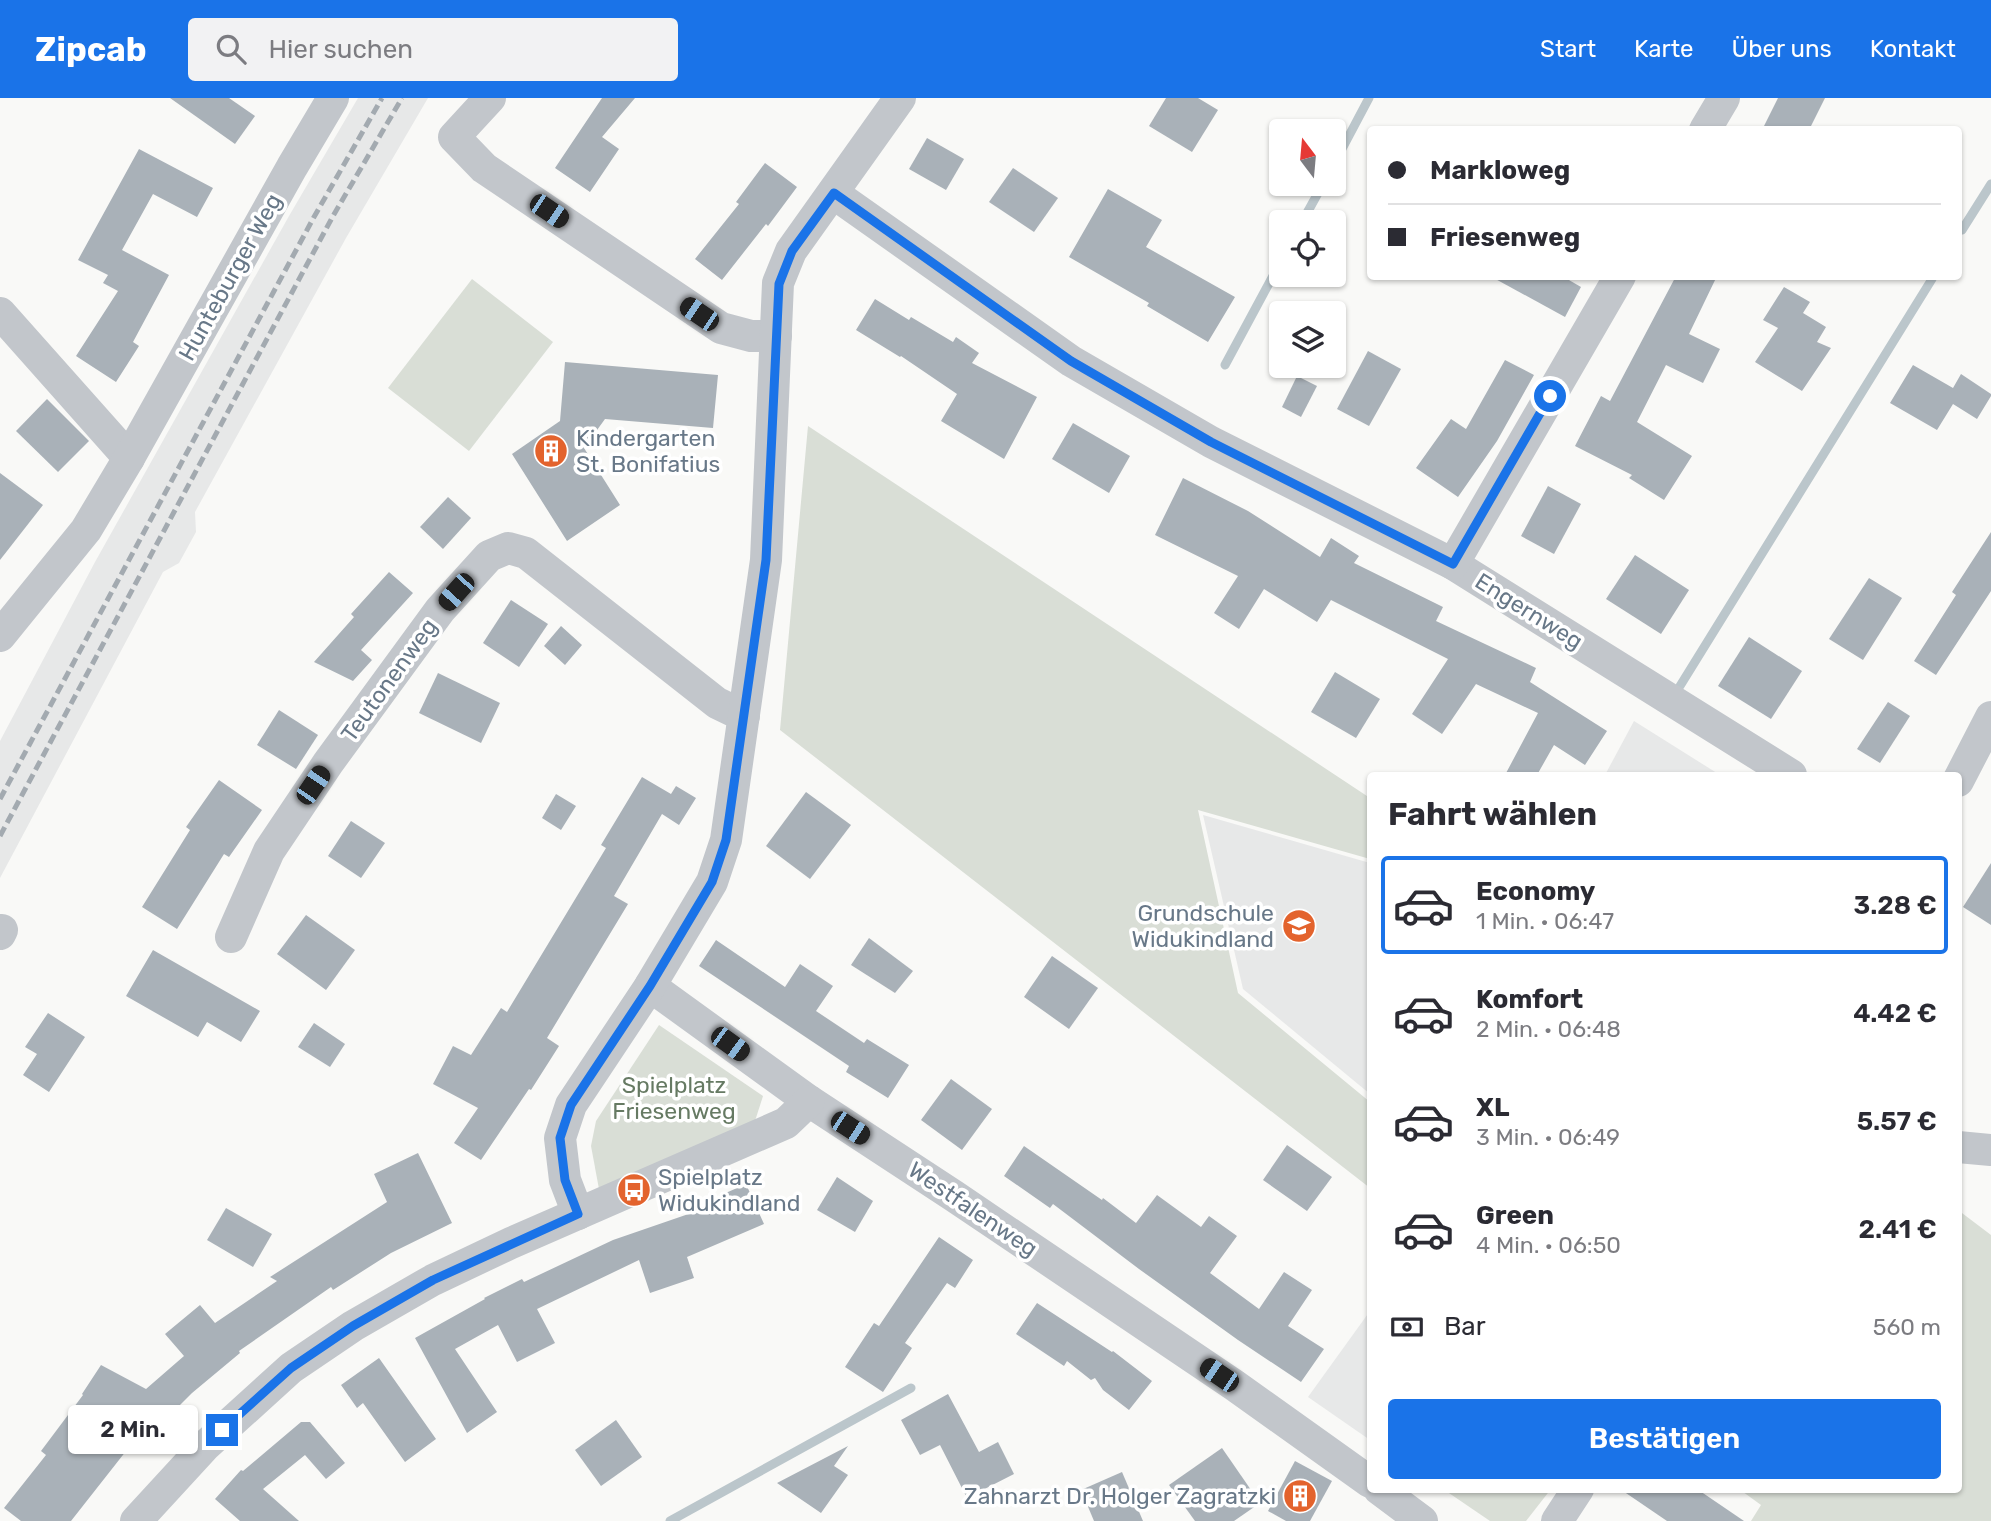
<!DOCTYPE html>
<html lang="de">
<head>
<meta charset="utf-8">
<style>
	:root { --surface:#fff; --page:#f2f2f3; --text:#2b2b33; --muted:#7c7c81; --line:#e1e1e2; --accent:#1a73e8 }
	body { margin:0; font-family:Rubik,sans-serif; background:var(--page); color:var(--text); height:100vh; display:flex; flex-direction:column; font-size:26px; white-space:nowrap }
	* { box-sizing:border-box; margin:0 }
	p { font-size:23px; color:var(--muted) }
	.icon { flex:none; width:38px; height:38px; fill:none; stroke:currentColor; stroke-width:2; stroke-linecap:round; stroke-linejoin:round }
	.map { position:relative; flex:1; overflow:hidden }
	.details { position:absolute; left:1367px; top:674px; width:595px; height:721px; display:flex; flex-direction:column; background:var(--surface); border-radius:7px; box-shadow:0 2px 5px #0004 }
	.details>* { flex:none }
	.guide { position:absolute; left:1367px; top:28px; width:595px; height:154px; border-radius:7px; box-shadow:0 2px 5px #0004; display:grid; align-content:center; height:154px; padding:0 21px; background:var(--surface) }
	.needle { width:46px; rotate:344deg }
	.controls { position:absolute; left:1269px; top:21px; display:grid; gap:14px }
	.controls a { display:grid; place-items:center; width:77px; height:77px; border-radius:7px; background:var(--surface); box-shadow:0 2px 5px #0004; font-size:35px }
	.end { position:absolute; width:32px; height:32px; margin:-16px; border:9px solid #1a73e8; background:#fff; box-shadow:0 0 0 4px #fff }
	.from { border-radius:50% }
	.bubble { position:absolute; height:49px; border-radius:7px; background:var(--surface); box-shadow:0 2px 5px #0004; font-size:23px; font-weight:600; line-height:49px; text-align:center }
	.car { position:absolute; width:21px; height:42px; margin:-21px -10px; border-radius:9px; box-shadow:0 0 5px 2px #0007; background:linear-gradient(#222 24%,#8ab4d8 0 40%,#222 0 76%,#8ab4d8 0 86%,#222 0) }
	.guide b { display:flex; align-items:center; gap:24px; height:66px; font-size:26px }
	.guide b+b { border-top:2px solid var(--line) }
	.guide i { width:18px; height:18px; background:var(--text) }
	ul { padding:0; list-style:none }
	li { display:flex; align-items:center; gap:21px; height:98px; margin:0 14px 10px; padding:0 7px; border:4px solid transparent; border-radius:7px }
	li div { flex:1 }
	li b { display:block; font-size:26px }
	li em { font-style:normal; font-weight:600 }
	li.active { border-color:var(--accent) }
	li>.icon { width:63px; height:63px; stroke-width:1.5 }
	h2 { padding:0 21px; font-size:32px; line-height:84px }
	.pay { display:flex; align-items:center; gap:18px; height:77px; padding:0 21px; font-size:26px }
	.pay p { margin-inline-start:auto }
	.primary-button { display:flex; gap:14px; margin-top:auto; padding:14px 21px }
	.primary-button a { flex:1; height:80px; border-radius:7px; background:var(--accent); color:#fff; font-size:28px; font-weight:600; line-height:80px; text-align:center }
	header { display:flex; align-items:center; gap:42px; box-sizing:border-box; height:98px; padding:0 35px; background:var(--accent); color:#fff }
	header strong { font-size:33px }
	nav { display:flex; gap:38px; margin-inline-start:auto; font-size:24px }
	.search { width:490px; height:63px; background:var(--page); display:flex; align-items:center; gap:18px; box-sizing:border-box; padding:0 24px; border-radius:7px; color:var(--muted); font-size:26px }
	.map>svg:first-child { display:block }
</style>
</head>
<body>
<header>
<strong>Zipcab</strong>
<div class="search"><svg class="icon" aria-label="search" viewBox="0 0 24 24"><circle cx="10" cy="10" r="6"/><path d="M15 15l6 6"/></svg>Hier suchen</div>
<nav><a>Start</a><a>Karte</a><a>Über uns</a><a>Kontakt</a></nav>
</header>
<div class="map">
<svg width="1991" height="1423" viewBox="0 0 1991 1423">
	<rect width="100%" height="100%" fill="#f9f9f7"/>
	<g fill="#e7e8e8">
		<polygon points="358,0 428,0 346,140 195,414 196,434 179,465 163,474 0,780 0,643 95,464 289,118"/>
		<polygon points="1634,623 1720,677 1605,677"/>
		<polygon points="1203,717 1370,765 1370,996 1243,891"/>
		<polygon points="1370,1213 1370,1342 1308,1299"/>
	</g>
	<g fill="#d9ded6">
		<polygon points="472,181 553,244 469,353 388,290"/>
		<polygon points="808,328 1370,700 1370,761 1198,712 1238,895 1370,1004 1370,1090 780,632"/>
		<polygon points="659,927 763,998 755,1023 599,1091 591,1048 596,1023"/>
		<polygon points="1958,1112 1991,1137 1991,1423 1751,1423 1761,1407 1739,1391 1958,1391"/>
		<polygon points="1443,1391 1551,1391 1526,1423 1490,1423"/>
	</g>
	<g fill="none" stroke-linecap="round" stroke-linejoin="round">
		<g stroke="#bbc6cb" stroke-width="9">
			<polyline points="1334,66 1369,0"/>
			<polyline points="1302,124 1323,86"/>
			<polyline points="1962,132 1991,86"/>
			<polyline points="1225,267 1281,163"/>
			<polyline points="1680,588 1932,181"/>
			<polyline points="670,1423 911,1290"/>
		</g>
	</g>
	<g fill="#a9b1b8">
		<polygon points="170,0 229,0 255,18 235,46"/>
		<polygon points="602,0 635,0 602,39 619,51 590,94 555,70"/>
		<polygon points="1166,0 1198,0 1218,12 1192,54 1149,28"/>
		<polygon points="1778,0 1825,0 1809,32 1762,32"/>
		<polygon points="927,40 964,61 946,92 909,71"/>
		<polygon points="139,51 213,90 197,119 153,96 122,152 169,177 133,244 139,248 116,284 76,258 118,193 103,185 108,177 78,162"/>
		<polygon points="765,65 797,89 768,128 766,126 722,182 695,161 739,106 736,104"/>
		<polygon points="1013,70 1058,100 1034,134 989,104"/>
		<polygon points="1108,91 1162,122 1146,149 1235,199 1208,244 1147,208 1149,205 1069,159"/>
		<polygon points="1490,178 1562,178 1581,189 1565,219"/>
		<polygon points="1676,178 1717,178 1689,236 1720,251 1703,285 1666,267 1637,324 1692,358 1664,402 1629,380 1632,377 1575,348 1601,298 1610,303"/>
		<polygon points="1784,189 1810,204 1803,215 1826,229 1817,244 1831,250 1802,293 1755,264 1778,230 1763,222"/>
		<polygon points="875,201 909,222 911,219 953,244 956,239 979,255 972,265 1037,299 1004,361 941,323 957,296 901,258 900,259 856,232"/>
		<polygon points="1368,253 1401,271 1369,328 1337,311"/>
		<polygon points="1505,262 1534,277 1497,343 1458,399 1416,370 1451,321 1466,331"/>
		<polygon points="565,264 718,277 713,330 605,321 584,350 620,407 567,443 512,356 560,323"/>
		<polygon points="1913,267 1953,290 1961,276 1991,296 1991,298 1977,321 1953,306 1937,332 1890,305"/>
		<polygon points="1297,278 1317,288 1301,319 1282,309"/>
		<polygon points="47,301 89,343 58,374 16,333"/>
		<polygon points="1073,325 1130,358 1109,395 1052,361"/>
		<polygon points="0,375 43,407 0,462"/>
		<polygon points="1183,380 1248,413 1320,459 1331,440 1359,458 1354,465 1443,509 1436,523 1536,570 1530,584 1607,633 1585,667 1554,647 1537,677 1505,677 1538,615 1476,586 1442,636 1412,616 1448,561 1331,502 1317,524 1264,491 1239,531 1214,515 1238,478 1155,437"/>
		<polygon points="1548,388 1581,406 1554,456 1521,438"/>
		<polygon points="448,399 471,420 443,451 420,429"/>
		<polygon points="1991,434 1991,493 1936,577 1914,563 1956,497 1952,494"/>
		<polygon points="1635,457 1689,492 1661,536 1606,501"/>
		<polygon points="389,474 413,495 361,552 372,562 353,583 314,564 354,519 351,516"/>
		<polygon points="1869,480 1902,500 1863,562 1829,541"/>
		<polygon points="511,502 548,526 519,569 483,545"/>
		<polygon points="561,528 582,547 565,567 544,548"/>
		<polygon points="1749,539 1802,573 1771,621 1718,588"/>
		<polygon points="1335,574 1380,601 1356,640 1311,614"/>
		<polygon points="438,575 500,605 481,645 419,615"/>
		<polygon points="1888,604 1910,618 1880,665 1857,651"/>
		<polygon points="279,612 318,637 296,671 257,647"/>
		<polygon points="642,679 671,696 676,688 696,700 679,727 662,716 614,798 628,806 547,940 559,948 531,992 529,991 481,1062 454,1045 478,1010 433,986 453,948 471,957 501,910 507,914 606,750 601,747"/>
		<polygon points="219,682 262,712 229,759 224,756 177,831 142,809 190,732 186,729"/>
		<polygon points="806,694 851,727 810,781 766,748"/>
		<polygon points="556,696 576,708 561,732 542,720"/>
		<polygon points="351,723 385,745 361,780 328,758"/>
		<polygon points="1991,765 1991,827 1963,809"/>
		<polygon points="306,817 355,852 326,892 277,856"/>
		<polygon points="869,840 913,873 895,895 851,867"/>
		<polygon points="716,842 785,889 800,866 833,888 816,913 864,945 867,941 909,967 888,1000 846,974 849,968 699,868"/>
		<polygon points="153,852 260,913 241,944 207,924 198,939 126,898"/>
		<polygon points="1052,858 1098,890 1069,931 1024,899"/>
		<polygon points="48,915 85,939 49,994 23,977 37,956 25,949"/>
		<polygon points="314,925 345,946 330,969 298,949"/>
		<polygon points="951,981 992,1011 962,1052 921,1022"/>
		<polygon points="1287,1047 1332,1079 1307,1113 1263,1082"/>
		<polygon points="1024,1048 1102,1102 1103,1100 1136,1125 1157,1097 1201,1129 1209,1118 1237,1138 1210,1175 1259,1211 1284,1174 1312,1192 1288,1228 1324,1251 1301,1284 1238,1242 1139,1171 1053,1106 1050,1110 1004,1078"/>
		<polygon points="418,1055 452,1125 391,1155 333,1192 331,1189 239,1253 240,1255 192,1295 147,1340 141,1334 71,1423 21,1423 4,1410 46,1357 41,1353 83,1297 82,1296 101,1267 146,1291 184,1258 165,1236 200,1207 215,1225 277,1183 270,1179 387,1104 374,1076"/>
		<polygon points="837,1079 873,1103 855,1134 817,1112"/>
		<polygon points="746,1086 764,1126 687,1159 694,1180 650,1195 639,1162 537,1211 555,1245 517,1264 498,1227 455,1251 497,1314 467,1335 415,1240 485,1201 484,1200 522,1181 524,1184 613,1142 703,1111 701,1106"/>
		<polygon points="226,1110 272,1136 253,1169 207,1142"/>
		<polygon points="939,1139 973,1162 955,1190 947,1185 905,1245 912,1250 883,1294 845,1269 874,1225 879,1228"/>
		<polygon points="1037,1205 1112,1254 1113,1253 1152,1283 1129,1312 1103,1292 1095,1280 1091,1282 1067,1263 1064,1268 1016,1236"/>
		<polygon points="379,1260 436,1341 405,1364 363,1305 357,1310 341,1287"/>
		<polygon points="948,1296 979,1354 998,1344 1014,1376 967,1400 940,1347 920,1357 901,1322"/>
		<polygon points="616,1322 642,1359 601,1388 575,1352"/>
		<polygon points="301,1324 310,1324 345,1365 326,1381 305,1357 263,1391 299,1423 240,1423 215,1401 241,1372 243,1373"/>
		<polygon points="848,1348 834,1368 848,1377 821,1415 777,1385"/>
		<polygon points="1222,1350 1260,1405 1234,1423 1195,1423 1169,1387"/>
		<polygon points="1295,1363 1332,1383 1310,1423 1286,1423 1268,1413"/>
		<polygon points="1122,1374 1143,1423 1094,1423 1081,1392"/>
		<polygon points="1620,1391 1697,1391 1744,1423 1667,1423"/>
	</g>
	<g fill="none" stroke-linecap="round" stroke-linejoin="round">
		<g stroke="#c2c6cb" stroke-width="32">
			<polyline points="490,0 454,39 484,70 721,230 751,238 776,238"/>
			<polyline points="1705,32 1724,0"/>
			<polyline points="833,95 1071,263 1211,344 1453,466 1791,677"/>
			<polyline points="0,215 129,360"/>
			<polyline points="1453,466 1620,178"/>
			<polyline points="0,538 86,432 129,360 292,69 333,0"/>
			<polyline points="1958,683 1991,619"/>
			<polyline points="0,836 2,832"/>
			<polyline points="231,839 269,753 328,665 440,512 489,458 508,450 526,455 717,605 744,618"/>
			<polyline points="650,888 809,1003 954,1098 1234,1287 1370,1384"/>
			<polyline points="1958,1049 1991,1052"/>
			<polyline points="578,1116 565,1082 560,1040 571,1007 650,888 712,784 726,742 766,462 778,185 791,153 900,0"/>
			<polyline points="1379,1391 1422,1423"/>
			<polyline points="136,1423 205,1348 291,1270 353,1228 433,1182 511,1145 786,1025 809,1003"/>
			<polyline points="1557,1423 1578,1391"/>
		</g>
		<g stroke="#a3aab0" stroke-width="5" stroke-dasharray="10 5" stroke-linecap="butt">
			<polyline points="0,701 314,119 382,0"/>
			<polyline points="0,738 333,118 402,0"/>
		</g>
	</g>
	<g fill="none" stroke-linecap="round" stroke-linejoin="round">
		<polyline stroke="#1a73e8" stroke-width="9" points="222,1332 291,1270 353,1228 433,1182 578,1116 565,1082 560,1040 571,1007 650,888 712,784 726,742 766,462 779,186 792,153 834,95 1071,263 1211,344 1453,466 1550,298"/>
	</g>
	<defs>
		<g id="building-disc" transform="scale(1.75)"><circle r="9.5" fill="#e3632d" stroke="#fff"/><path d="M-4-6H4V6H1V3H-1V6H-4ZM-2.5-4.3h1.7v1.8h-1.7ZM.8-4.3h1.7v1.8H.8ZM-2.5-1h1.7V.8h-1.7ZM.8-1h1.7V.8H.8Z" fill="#fff"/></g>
		<g id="school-disc" transform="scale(1.75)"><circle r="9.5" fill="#e3632d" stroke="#fff"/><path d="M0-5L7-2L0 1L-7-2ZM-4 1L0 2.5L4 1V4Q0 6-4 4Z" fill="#fff"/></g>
		<g id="bus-disc" transform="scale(1.75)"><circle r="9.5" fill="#e3632d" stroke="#fff"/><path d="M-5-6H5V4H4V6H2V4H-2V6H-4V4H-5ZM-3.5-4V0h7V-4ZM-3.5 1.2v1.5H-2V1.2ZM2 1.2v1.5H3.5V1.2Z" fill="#fff"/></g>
	</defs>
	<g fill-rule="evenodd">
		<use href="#building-disc" x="551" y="353"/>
		<use href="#school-disc" x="1299" y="828"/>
		<use href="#bus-disc" x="634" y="1092"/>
		<use href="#building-disc" x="1300" y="1398"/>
	</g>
	<g text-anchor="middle" stroke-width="7" stroke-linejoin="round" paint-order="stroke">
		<g font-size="23" fill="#687888" stroke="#fff">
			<text transform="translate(230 179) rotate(-61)" y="8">Hunteburger Weg</text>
			<text transform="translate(1529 513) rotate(32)" y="8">Engernweg</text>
			<text transform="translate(389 582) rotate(-54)" y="8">Teutonenweg</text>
			<text transform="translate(973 1111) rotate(34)" y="8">Westfalenweg</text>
		</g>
		<g font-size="23" fill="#687888" stroke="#fff" text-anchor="start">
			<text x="576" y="348">Kindergarten<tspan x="576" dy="26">St. Bonifatius</tspan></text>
			<text x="1274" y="823" text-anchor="end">Grundschule<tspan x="1274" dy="26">Widukindland</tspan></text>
			<text x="658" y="1087">Spielplatz<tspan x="658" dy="26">Widukindland</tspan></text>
			<text x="1276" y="1406" text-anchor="end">Zahnarzt Dr. Holger Zagratzki</text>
		</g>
		<g font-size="23" fill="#667a63" stroke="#fff">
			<text x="674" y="995">Spielplatz<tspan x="674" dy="26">Friesenweg</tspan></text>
		</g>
	</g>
</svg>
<div class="controls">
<a><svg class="needle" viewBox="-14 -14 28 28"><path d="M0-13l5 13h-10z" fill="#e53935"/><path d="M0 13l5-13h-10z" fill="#7c7c81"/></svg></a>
<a><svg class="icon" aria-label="locate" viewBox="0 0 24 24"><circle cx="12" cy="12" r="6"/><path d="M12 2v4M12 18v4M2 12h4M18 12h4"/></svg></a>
<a><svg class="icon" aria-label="layers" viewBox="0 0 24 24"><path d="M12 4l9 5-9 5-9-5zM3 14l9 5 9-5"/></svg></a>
</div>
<i class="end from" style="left:1550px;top:298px"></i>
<i class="end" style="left:222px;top:1332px"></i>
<div class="bubble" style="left:68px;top:1307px;width:130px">2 Min.</div>
<i class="car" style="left:549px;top:113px;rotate:124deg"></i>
<i class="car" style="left:699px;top:216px;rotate:304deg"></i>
<i class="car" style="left:456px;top:494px;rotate:222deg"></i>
<i class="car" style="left:313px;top:687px;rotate:34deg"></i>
<i class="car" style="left:730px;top:946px;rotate:126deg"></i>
<i class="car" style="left:850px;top:1030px;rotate:123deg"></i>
<i class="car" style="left:1219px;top:1277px;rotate:304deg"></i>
<div class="guide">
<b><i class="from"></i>Markloweg</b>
<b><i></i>Friesenweg</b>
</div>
<section class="details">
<h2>Fahrt wählen</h2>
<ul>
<li class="active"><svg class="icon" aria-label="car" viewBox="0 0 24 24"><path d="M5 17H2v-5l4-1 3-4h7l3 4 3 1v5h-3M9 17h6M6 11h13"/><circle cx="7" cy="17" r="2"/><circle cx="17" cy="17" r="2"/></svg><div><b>Economy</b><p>1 Min. · 06:47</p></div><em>3.28 €</em></li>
<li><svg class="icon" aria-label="car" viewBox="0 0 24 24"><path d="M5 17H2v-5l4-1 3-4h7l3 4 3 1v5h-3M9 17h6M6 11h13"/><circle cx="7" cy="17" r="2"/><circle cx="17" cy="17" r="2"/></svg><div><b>Komfort</b><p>2 Min. · 06:48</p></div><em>4.42 €</em></li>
<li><svg class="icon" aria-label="car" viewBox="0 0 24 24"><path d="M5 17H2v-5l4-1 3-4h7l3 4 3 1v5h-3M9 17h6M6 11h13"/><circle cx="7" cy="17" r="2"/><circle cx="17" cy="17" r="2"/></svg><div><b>XL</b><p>3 Min. · 06:49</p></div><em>5.57 €</em></li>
<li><svg class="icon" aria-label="car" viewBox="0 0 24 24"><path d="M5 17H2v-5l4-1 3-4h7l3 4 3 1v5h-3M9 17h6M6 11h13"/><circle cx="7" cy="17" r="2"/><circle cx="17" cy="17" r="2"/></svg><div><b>Green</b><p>4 Min. · 06:50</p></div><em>2.41 €</em></li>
</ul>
<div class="pay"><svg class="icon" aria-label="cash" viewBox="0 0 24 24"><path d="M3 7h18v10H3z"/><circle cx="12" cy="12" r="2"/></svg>Bar<p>560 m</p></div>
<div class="primary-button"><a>Bestätigen</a></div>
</section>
</div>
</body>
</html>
